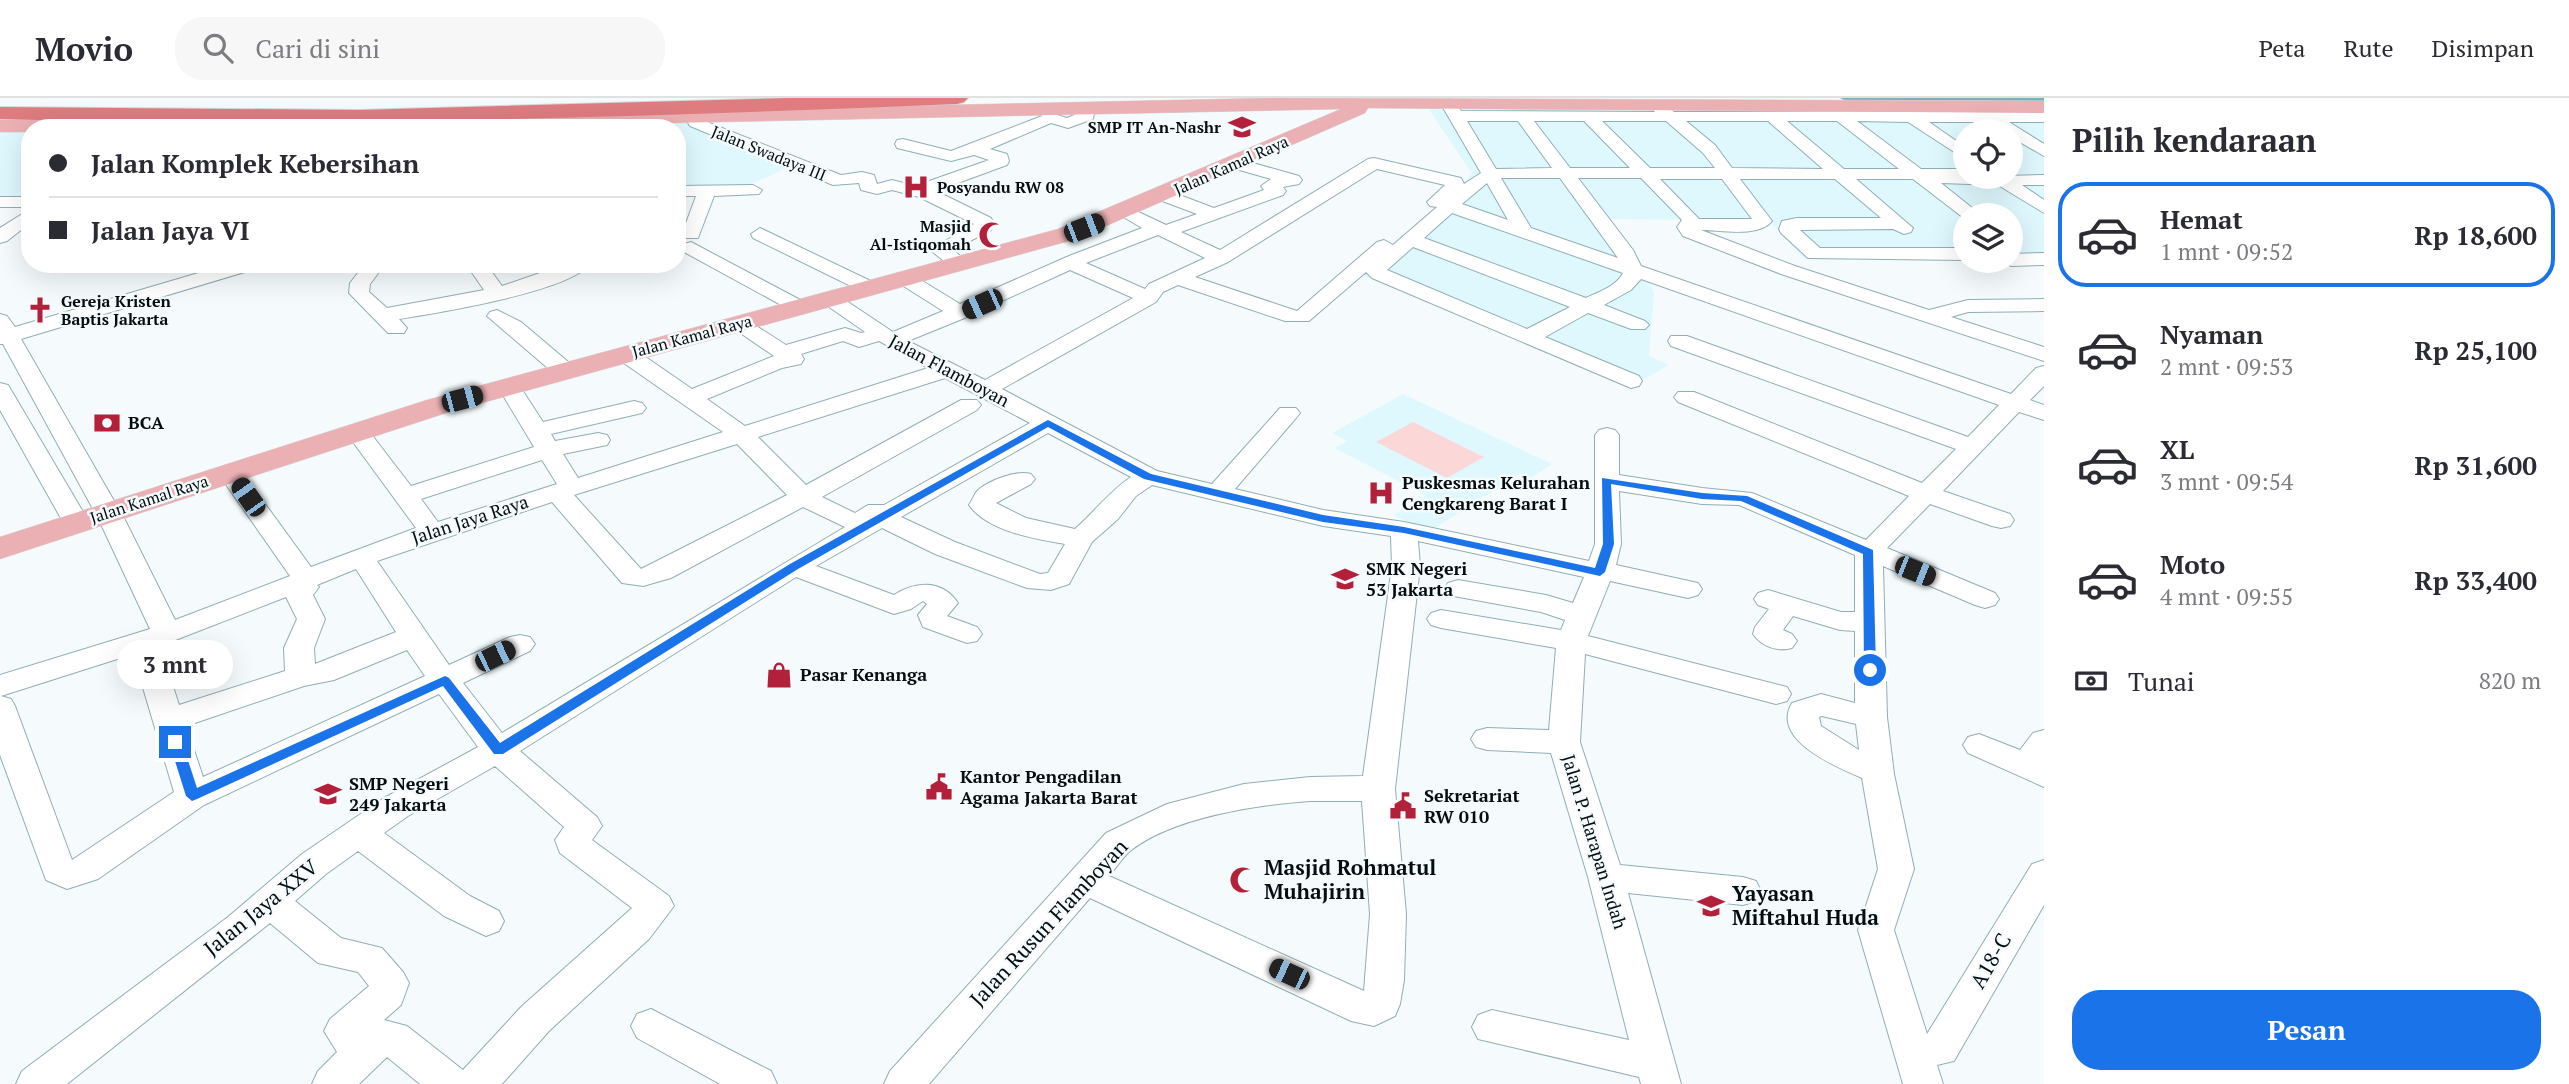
<!DOCTYPE html>
<html lang="id">
<head>
<meta charset="utf-8">
<style>
	:root { --surface:#fff; --page:#f7f7f7; --text:#2b2b33; --muted:#7c7c81; --line:#e1e1e2; --accent:#1a73e8 }
	body { margin:0; font-family:"PT Serif",serif; background:var(--page); color:var(--text); height:100vh; display:flex; flex-direction:column; font-size:26px; white-space:nowrap }
	* { box-sizing:border-box; margin:0 }
	p { font-size:23px; color:var(--muted) }
	.icon { flex:none; width:38px; height:38px; fill:none; stroke:currentColor; stroke-width:2; stroke-linecap:round; stroke-linejoin:round }
	.map { position:relative; flex:1; overflow:hidden }
	.panel { display:flex; flex-direction:column; background:var(--surface); width:525px }
	.panel>* { flex:none }
	.hud { position:absolute; left:21px; top:21px; width:665px; height:154px; border-radius:28px; box-shadow:0 7px 28px #0002; display:grid; align-content:center; height:154px; padding:0 28px; background:var(--surface) }
	.buttons { position:absolute; left:1953px; top:21px; display:grid; gap:14px }
	.buttons a { display:grid; place-items:center; width:70px; height:70px; border-radius:50%; background:var(--surface); box-shadow:0 7px 28px #0002; font-size:35px }
	.end { position:absolute; width:32px; height:32px; margin:-16px; border:9px solid #1a73e8; background:#fff; box-shadow:0 0 0 4px #fff }
	.from { border-radius:50% }
	.bubble { position:absolute; height:49px; border-radius:24px; background:var(--surface); box-shadow:0 7px 28px #0002; font-size:23px; font-weight:600; line-height:49px; text-align:center }
	.car { position:absolute; width:21px; height:42px; margin:-21px -10px; border-radius:9px; box-shadow:0 0 5px 2px #0007; background:linear-gradient(#222 24%,#8ab4d8 0 40%,#222 0 76%,#8ab4d8 0 86%,#222 0) }
	.hud b { display:flex; align-items:center; gap:24px; height:66px; font-size:26px }
	.hud b+b { border-top:2px solid var(--line) }
	.hud i { width:18px; height:18px; background:var(--text) }
	ul { padding:0; list-style:none }
	li { display:flex; align-items:center; gap:21px; height:105px; margin:0 14px 10px; padding:0 14px; border:4px solid transparent; border-radius:28px }
	li div { flex:1 }
	li b { display:block; font-size:26px }
	li em { font-style:normal; font-weight:600 }
	li.on { border-color:var(--accent) }
	li>.icon { width:63px; height:63px; stroke-width:1.5 }
	h2 { padding:0 28px; font-size:32px; line-height:84px }
	.pay { display:flex; align-items:center; gap:18px; height:77px; padding:0 28px; font-size:26px }
	.pay p { margin-inline-start:auto }
	.action { display:flex; gap:14px; margin-top:auto; padding:14px 28px }
	.action a { flex:1; height:80px; border-radius:28px; background:var(--accent); color:#fff; font-size:28px; font-weight:600; line-height:80px; text-align:center }
	header { display:flex; align-items:center; gap:42px; box-sizing:border-box; height:98px; padding:0 35px; background:var(--surface); border-bottom:2px solid var(--line) }
	header strong { font-size:33px }
	nav { display:flex; gap:38px; margin-inline-start:auto; font-size:24px }
	.search { width:490px; height:63px; background:var(--page); display:flex; align-items:center; gap:18px; box-sizing:border-box; padding:0 24px; border-radius:28px; color:var(--muted); font-size:26px }
	main { display:flex; flex:1; min-height:0 }
	.map>svg:first-child { display:block }
</style>
</head>
<body>
<header>
<strong>Movio</strong>
<div class="search"><svg class="icon" aria-label="search" viewBox="0 0 24 24"><circle cx="10" cy="10" r="6"/><path d="M15 15l6 6"/></svg>Cari di sini</div>
<nav><a>Peta</a><a>Rute</a><a>Disimpan</a></nav>
</header>
<main>
<div class="map">
<svg width="2044" height="986" viewBox="0 0 2044 986">
	<rect width="100%" height="100%" fill="#f5fbfd"/>
	<g fill="#dff8fd" fill-rule="evenodd">
		<path d="M1428,10L2044,12V158H2011V117H1965V159L1804,161L1769,123L1608,121L1638,162L1654,194L1649,258L1669,267L1630,290L1362,177L1472,76ZM1965,33H2011V79H1965Z"/>
		<polygon points="691,22 792,68 744,89 677,90 677,30 309,30"/>
		<polygon points="0,31 30,32 30,100 0,101"/>
		<polygon points="1403,296 1552,366 1531,380 1521,375 1427,435 1394,417 1426,397 1334,350 1347,343 1332,335"/>
	</g>
	<polygon fill="#fbd7d7" points="1413,324 1484,359 1447,380 1376,344"/>
	<g fill="none" stroke-linecap="round" stroke-linejoin="round">
		<polygon fill="#7aafbb" fill-rule="evenodd" points="1840,0 2044,0 2044,4 1846,3"/>
		<g stroke="#8faeb5" stroke-width="2">
			<g id="minor">
				<path d="M1449,1L1454,3L1461,13L1655,14L1650,8L1658,3L1674,14H2044V24H2009L2044,46V58L2011,39V33H2002L1986,24H1929L1965,49V61L1908,24L1857,23L1921,71H1965V79L2044,77V87H2022L2044,102V115L1998,87L1941,85L1981,117H1965V121L1913,81H1856L1913,130L1911,134L1904,136L1893,131L1800,132L1820,150H1965V162L1808,160L1781,135L1779,131L1782,123L1797,120H1881L1835,81H1740L1772,123C1758,140 1721,132 1701,132L1795,168L1929,212L1968,202L2044,201V213L1968,214L1951,219L2044,249V263L1781,176L1683,138L1677,129L1682,122L1641,80H1578L1633,152L1641,168L2011,296L2036,270L2044,268V288L2030,302L2044,307V322L2019,314L1943,393L2010,416L2014,422L2010,428L2001,430L1992,428L1930,406L1887,450L1995,495L1999,501L1995,507L1985,510L1975,507L1883,468L1887,619L1894,676L1914,771L1894,832L1927,936L2032,766L2044,762V807L1954,963L1937,967L1943,986H1903L1858,832L1878,771L1862,680C1837,669 1770,642 1792,605L1821,596L1855,605V533L1840,532L1793,518L1783,532L1792,536L1797,543L1792,550C1778,554 1762,549 1753,536L1755,529L1769,511L1758,507L1754,501L1758,495L1768,492L1841,514H1855V457L1739,407L1702,406L1619,393L1621,446L1616,467L1698,485L1702,491L1698,497L1688,500L1610,483L1588,538L1787,589L1791,596L1787,603L1776,606L1585,556L1580,644L1620,767L1743,779L1756,783L1761,793L1756,803L1743,807L1628,795L1681,986H1641L1639,979L1478,941L1472,929L1478,917L1492,912L1629,942L1588,779L1551,655L1487,652L1476,649L1471,641L1476,633L1487,630L1549,632L1556,550L1441,530L1431,527L1427,521L1431,515L1441,512L1561,532L1565,522L1541,514L1448,497L1444,491L1448,485L1458,482L1546,497L1573,505L1584,479L1418,443L1420,468L1395,691L1406,816L1404,882L1400,906L1395,918L1374,928L1351,923L1090,800L929,986H884L890,973L1106,735L1167,706L1244,686L1310,679L1363,678L1392,468L1391,438L1323,428L1152,387L1136,398L1118,421L1092,444L1069,486L1051,492L1027,490L935,456L882,430L816,468L894,497C915,483 942,481 958,505L947,518L977,529L982,536L977,543L967,545L923,529L918,517L927,506L923,503L911,511L894,516L796,479L520,653L597,719L602,728L592,742L669,798L674,808L649,841L549,933L502,986H420L387,959L359,986H312L318,973L337,954L324,933L330,921L369,888L358,874L318,865L270,825L67,986H16L22,973L228,819L302,756L384,700L478,649L439,596L204,707L98,781L67,791L46,782L0,657V577L150,531L99,422L3,246H0V216L7,218L15,229L229,166H261L258,170L21,241L125,422L175,522L290,478L218,375L221,370L230,368L239,370L311,469L416,430L345,333L349,328H365L411,388L534,349L498,289L501,284H517L543,324L634,303L642,305L646,310L642,315L551,336L555,343L598,335L607,337L610,342L607,347L563,356L578,380L723,334L618,261L615,256L618,251H634L692,291L774,258L733,230L729,226L733,222H747L786,247L845,230L861,235L865,234L822,204L819,200L822,196H836L893,234L943,213L897,184L894,180L897,176H911L960,206L1069,158L1142,130L1115,114L1118,110H1130L1166,127L1197,116L1157,101L1154,97L1157,93H1169L1214,110L1264,92L1261,88L1271,81L1229,69L1226,65L1229,61L1235,60L1299,78L1302,82L1299,86L1283,89L1286,93L1283,97L1181,134L1220,152L1368,61L1374,60L1461,80L1464,86L1481,75L1441,6ZM1467,23H1518L1552,70L1496,71ZM1534,23H1584L1630,70H1570ZM1602,23H1666L1703,55L1715,70H1650ZM1686,23H1768L1823,71L1732,70L1715,47ZM1787,23H1837L1899,71H1844ZM1377,71L1445,87L1427,104L1430,108L1437,109L1393,147L1384,142L1377,144L1297,213L1195,179L1228,164ZM1501,80H1560L1618,160L1531,130ZM1660,81H1722L1752,121H1699ZM1487,85L1508,122L1462,106ZM1452,115L1623,175C1617,188 1598,194 1586,200L1424,140ZM1158,137L1205,160L1149,186L1145,191L1086,165ZM1413,149L1570,209L1527,231L1387,172ZM1070,172L1133,200L985,282L908,243L967,219ZM1366,174L1372,180L1631,290L1639,288L1642,283L1639,278L1545,239L1588,215L1631,231H1645L1649,227L1645,223L1604,207L1631,192L1641,181L1999,307L1968,339L1687,238H1671L1668,243L1671,248L1956,351L1922,385L1694,294H1678L1674,299L1678,304L1909,398L1866,442L1752,395L1702,390L1619,377V337L1615,332L1607,330L1599,332L1595,337V446L1589,463L1404,424L1323,412L1235,391L1296,320L1300,315L1296,310H1280L1212,386L1157,373L1002,291L1156,204L1163,194L1178,187L1285,223H1309ZM843,243L859,249L879,243L928,270L745,328L707,301L782,270L801,266L804,261L801,256ZM945,280L1030,325L884,407H868L855,415L822,399L977,312L981,307L977,302H961L806,387L758,339ZM1048,335L1131,379C1110,393 1094,414 1075,431L1026,420L996,405L1031,386L1035,381L1031,376C1016,372 990,382 978,392C974,396 972,403 969,407C987,433 1035,441 1065,446L1048,475L1040,476L955,444L901,419ZM737,346L787,397L641,471L574,397ZM542,362L557,386L438,424L421,401ZM552,404L622,485L643,488L671,480L803,409L845,429L502,635L463,585L530,553L535,546L530,539L520,537L510,539L449,567L377,463ZM356,471L396,534L315,566L314,550L325,521L313,497L319,489L317,487ZM286,499L297,521L284,550L285,573L179,607L160,548ZM407,552L425,578L203,679L186,628L304,588L334,582ZM133,556L174,694L72,762L15,608L11,601L1,598ZM1822,618L1856,626L1859,652L1821,628L1819,619ZM495,668L564,729L555,742L560,755L632,810L521,909L463,972L407,928L384,922L401,907L409,885L403,874L382,850L341,840L295,803L326,776L358,753L444,818L486,838L499,833L504,823L499,813L470,798L384,735L408,718ZM1310,703H1362L1370,816L1364,893L1109,778C1116,770 1122,760 1130,753C1173,719 1257,707 1310,703Z"/>
				<polygon points="1087,5 1095,10 1093,21 1068,30 1051,25 990,51 1007,56 1009,63 1007,67 936,93 991,120 993,124 991,132 953,152 970,166 960,172 953,170 930,152 974,126 919,99 892,92 877,96 861,92 859,85 833,87 690,28 684,18 686,15 698,15 702,22 841,77 862,74 874,77 877,86 892,82 915,88 989,62 974,57 951,63 897,50 895,46 897,42 903,41 951,53 1042,18 1042,8 1054,8 1057,17 1067,20 1079,15 1081,7"/>
				<polygon points="753,87 762,92 759,96 714,98 698,140 684,140 682,136 696,98 677,98 677,88"/>
				<rect x="0" y="99" width="30" height="10"/>
				<polygon points="30,111 30,125 7,143 0,145 0,130"/>
				<polygon points="760,130 877,186 880,190 877,194 863,194 753,140 751,136"/>
				<polygon points="691,144 806,205 809,209 806,213 792,213 684,154 681,150 684,146"/>
				<polygon points="2044,155 2044,167 2011,168 2002,163 2011,163 2011,156"/>
				<path d="M365,166H385L370,186L369,194L387,210L484,192L466,166H486L502,188L566,166H590C569,194 436,215 399,221L407,230L404,235H388L349,195L350,185Z"/>
				<polygon points="497,212 521,224 573,268 576,273 573,278 557,278 487,218 490,214"/>
				<polygon points="0,285 8,287 11,292 89,424 85,430 76,432 67,430 63,424 0,312"/>
				<polygon points="2044,632 2044,689 1968,655 1963,647 1968,639 1979,636 2020,652 2033,635"/>
				<polygon points="651,911 771,973 777,986 720,986 637,940 631,928 637,916"/>
			</g>
		</g>
		<g stroke="#d7d8d9" stroke-width="1">
			<polygon id="major" points="1276,0 2044,3 2044,15 1368,10 1365,15 1076,141 449,314 0,461 0,439 427,302 1058,131 1341,11 526,28 30,30 30,34 0,34 0,22 526,16"/>
		</g>
		<g stroke="#d7d8d9" stroke-width="2">
			<path id="highway" d="M789,0H968L964,4L957,6C638,19 319,30 0,21V9L359,12Z"/>
		</g>
		<use href="#minor" fill="#fff" fill-rule="evenodd"/>
		<use href="#major" fill="#ebb0b3" fill-rule="evenodd"/>
		<use href="#highway" fill="#de7c80" fill-rule="evenodd"/>
	</g>
	<polygon fill="#1a73e8" points="1048,322 1151,376 1323,417 1404,429 1595,470 1603,446 1602,380 1702,395 1747,398 1873,452 1876,572 1870,576 1864,572 1863,456 1741,403 1702,401 1611,386 1614,446 1605,474 1600,478 1404,435 1323,424 1144,381 1048,329 798,471 503,656 494,656 443,588 197,701 192,703 186,698 169,644 171,641 175,640 182,644 197,690 445,578 449,580 500,645 790,466"/>
	<defs>
		<g id="school-bare" transform="scale(2.1)"><path d="M0-5L7-2L0 1L-7-2ZM-4 1L0 2.5L4 1V4Q0 6-4 4Z" fill="#b3203a" stroke="#f5fbfd" stroke-width="2.5" paint-order="stroke"/></g>
		<g id="hospital-bare" transform="scale(2.1)"><path d="M-5-5h3v3.5h4V-5h3V5h-3V1.5h-4V5h-3Z" fill="#b3203a" stroke="#f5fbfd" stroke-width="2.5" paint-order="stroke"/></g>
		<g id="mosque-bare" transform="scale(2.1)"><path d="M3.5-4.9A6 6 0 1 0 3.5 4.9A5 5 0 1 1 3.5-4.9Z" fill="#b3203a" stroke="#f5fbfd" stroke-width="2.5" paint-order="stroke"/></g>
		<g id="church-bare" transform="scale(2.1)"><path d="M-1.2-6h2.4v3.5h3.3v2.4h-3.3V6h-2.4V-.1h-3.3v-2.4h3.3Z" fill="#b3203a" stroke="#f5fbfd" stroke-width="2.5" paint-order="stroke"/></g>
		<g id="bank-bare" transform="scale(2.1)"><path d="M-6-4H6V4H-6ZM0-2.3a2.3 2.3 0 1 0 0 4.6a2.3 2.3 0 1 0 0-4.6Z" fill="#b3203a" stroke="#f5fbfd" stroke-width="2.5" paint-order="stroke"/></g>
		<g id="shop-bare" transform="scale(2.1)"><path d="M-5-2.5h2.3a2.7 3.5 0 0 1 5.4 0H5L5.5 6h-11ZM-1.5-2.5h3a1.5 2.3 0 0 0-3 0Z" fill="#b3203a" stroke="#f5fbfd" stroke-width="2.5" paint-order="stroke"/></g>
		<g id="civic-bare" transform="scale(2.1)"><path d="M-.6-6.5H3V-4.5H.6V-3L4-1V1h2V6H-6V1h2V-1L-.6-3ZM-1.2 2.5V6h2.4V2.5Z" fill="#b3203a" stroke="#f5fbfd" stroke-width="2.5" paint-order="stroke"/></g>
	</defs>
	<g fill-rule="evenodd">
		<use href="#school-bare" x="1242" y="29"/>
		<use href="#hospital-bare" x="916" y="89"/>
		<use href="#mosque-bare" x="992" y="137"/>
		<use href="#church-bare" x="40" y="212"/>
		<use href="#bank-bare" x="107" y="325"/>
		<use href="#hospital-bare" x="1381" y="395"/>
		<use href="#school-bare" x="1345" y="481"/>
		<use href="#shop-bare" x="779" y="577"/>
		<use href="#civic-bare" x="939" y="689"/>
		<use href="#school-bare" x="328" y="696"/>
		<use href="#civic-bare" x="1403" y="708"/>
		<use href="#mosque-bare" x="1243" y="782"/>
		<use href="#school-bare" x="1711" y="808"/>
	</g>
	<g text-anchor="middle" stroke-width="5" stroke-linejoin="round" paint-order="stroke">
		<g font-size="16" font-weight="bold" fill="#040e10" stroke="#f5fbfd" text-anchor="end">
			<text x="1221" y="35">SMP IT An-Nashr</text>
			<text x="937" y="95" text-anchor="start">Posyandu RW 08</text>
			<text x="971" y="134">Masjid<tspan x="971" dy="18">Al-Istiqomah</tspan></text>
			<text x="61" y="209" text-anchor="start">Gereja Kristen<tspan x="61" dy="18">Baptis Jakarta</tspan></text>
		</g>
		<g font-size="16" fill="#040e10" stroke="#f5fbfd">
			<text transform="translate(769 55) rotate(22)" y="6">Jalan Swadaya III</text>
			<text transform="translate(1231 67) rotate(-24)" y="6">Jalan Kamal Raya</text>
			<text transform="translate(692 238) rotate(-15)" y="6">Jalan Kamal Raya</text>
			<text transform="translate(149 401) rotate(-18)" y="6">Jalan Kamal Raya</text>
		</g>
		<g font-size="18" fill="#040e10" stroke="#f5fbfd">
			<text transform="translate(949 273) rotate(28)" y="6">Jalan Flamboyan</text>
			<text transform="translate(470 422) rotate(-18)" y="6">Jalan Jaya Raya</text>
			<text transform="translate(1594 744) rotate(73)" y="6">Jalan P. Harapan Indah</text>
		</g>
		<g font-size="18" font-weight="bold" fill="#040e10" stroke="#f5fbfd" text-anchor="start">
			<text x="128" y="331">BCA</text>
			<text x="1402" y="391">Puskesmas Kelurahan<tspan x="1402" dy="21">Cengkareng Barat I</tspan></text>
			<text x="1366" y="477">SMK Negeri<tspan x="1366" dy="21">53 Jakarta</tspan></text>
			<text x="800" y="583">Pasar Kenanga</text>
			<text x="960" y="685">Kantor Pengadilan<tspan x="960" dy="21">Agama Jakarta Barat</tspan></text>
			<text x="349" y="692">SMP Negeri<tspan x="349" dy="21">249 Jakarta</tspan></text>
			<text x="1424" y="704">Sekretariat<tspan x="1424" dy="21">RW 010</tspan></text>
		</g>
		<g font-size="21" font-weight="bold" fill="#040e10" stroke="#f5fbfd" text-anchor="start">
			<text x="1264" y="777">Masjid Rohmatul<tspan x="1264" dy="24">Muhajirin</tspan></text>
			<text x="1732" y="803">Yayasan<tspan x="1732" dy="24">Miftahul Huda</tspan></text>
		</g>
		<g font-size="21" fill="#040e10" stroke="#f5fbfd">
			<text transform="translate(261 810) rotate(-39)" y="7">Jalan Jaya XXV</text>
			<text transform="translate(1049 825) rotate(-47)" y="7">Jalan Rusun Flamboyan</text>
			<text transform="translate(1991 863) rotate(-60)" y="7">A18-C</text>
		</g>
	</g>
</svg>
<div class="buttons">
<a><svg class="icon" aria-label="locate" viewBox="0 0 24 24"><circle cx="12" cy="12" r="6"/><path d="M12 2v4M12 18v4M2 12h4M18 12h4"/></svg></a>
<a><svg class="icon" aria-label="layers" viewBox="0 0 24 24"><path d="M12 4l9 5-9 5-9-5zM3 14l9 5 9-5"/></svg></a>
</div>
<i class="end from" style="left:1870px;top:572px"></i>
<i class="end" style="left:175px;top:644px"></i>
<div class="bubble" style="left:117px;top:542px;width:116px">3 mnt</div>
<i class="car" style="left:1084px;top:130px;rotate:69deg"></i>
<i class="car" style="left:982px;top:206px;rotate:246deg"></i>
<i class="car" style="left:462px;top:301px;rotate:75deg"></i>
<i class="car" style="left:248px;top:399px;rotate:325deg"></i>
<i class="car" style="left:1915px;top:473px;rotate:112deg"></i>
<i class="car" style="left:495px;top:558px;rotate:64deg"></i>
<i class="car" style="left:1289px;top:876px;rotate:295deg"></i>
<div class="hud">
<b><i class="from"></i>Jalan Komplek Kebersihan</b>
<b><i></i>Jalan Jaya VI</b>
</div>
</div>
<section class="panel">
<h2>Pilih kendaraan</h2>
<ul>
<li class="on"><svg class="icon" aria-label="car" viewBox="0 0 24 24"><path d="M5 17H2v-5l4-1 3-4h7l3 4 3 1v5h-3M9 17h6M6 11h13"/><circle cx="7" cy="17" r="2"/><circle cx="17" cy="17" r="2"/></svg><div><b>Hemat</b><p>1 mnt · 09:52</p></div><em>Rp 18,600</em></li>
<li><svg class="icon" aria-label="car" viewBox="0 0 24 24"><path d="M5 17H2v-5l4-1 3-4h7l3 4 3 1v5h-3M9 17h6M6 11h13"/><circle cx="7" cy="17" r="2"/><circle cx="17" cy="17" r="2"/></svg><div><b>Nyaman</b><p>2 mnt · 09:53</p></div><em>Rp 25,100</em></li>
<li><svg class="icon" aria-label="car" viewBox="0 0 24 24"><path d="M5 17H2v-5l4-1 3-4h7l3 4 3 1v5h-3M9 17h6M6 11h13"/><circle cx="7" cy="17" r="2"/><circle cx="17" cy="17" r="2"/></svg><div><b>XL</b><p>3 mnt · 09:54</p></div><em>Rp 31,600</em></li>
<li><svg class="icon" aria-label="car" viewBox="0 0 24 24"><path d="M5 17H2v-5l4-1 3-4h7l3 4 3 1v5h-3M9 17h6M6 11h13"/><circle cx="7" cy="17" r="2"/><circle cx="17" cy="17" r="2"/></svg><div><b>Moto</b><p>4 mnt · 09:55</p></div><em>Rp 33,400</em></li>
</ul>
<div class="pay"><svg class="icon" aria-label="cash" viewBox="0 0 24 24"><path d="M3 7h18v10H3z"/><circle cx="12" cy="12" r="2"/></svg>Tunai<p>820 m</p></div>
<div class="action"><a>Pesan</a></div>
</section>
</main>
</body>
</html>
